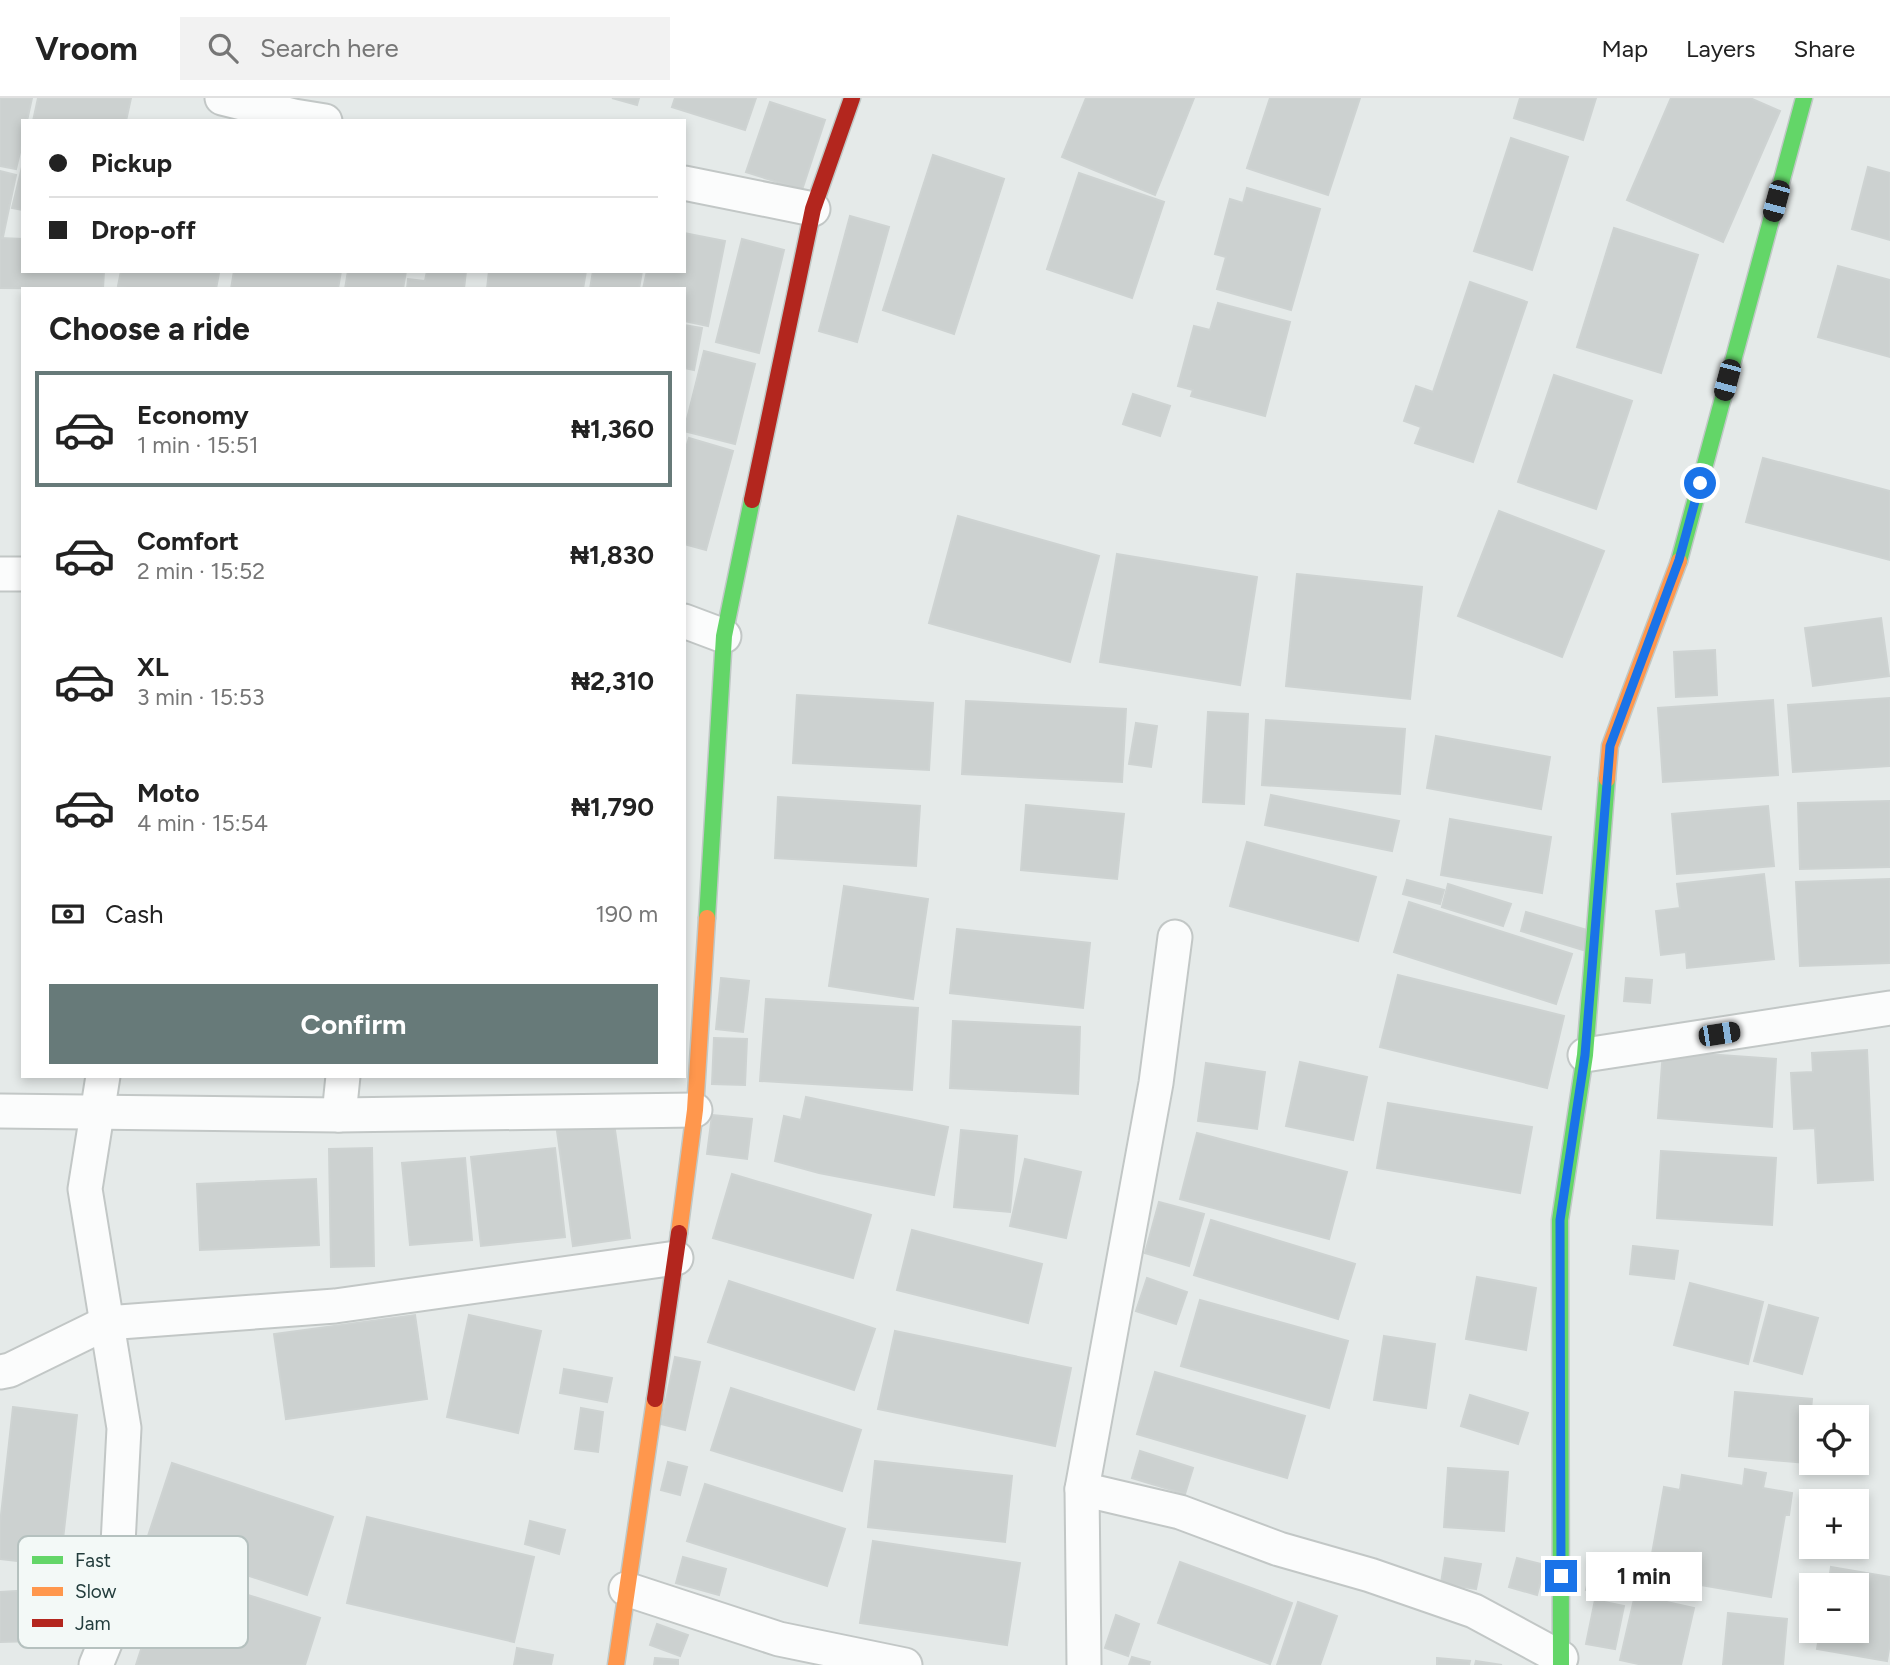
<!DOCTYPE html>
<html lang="en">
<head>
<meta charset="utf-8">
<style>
	:root { --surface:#fff; --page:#f2f2f2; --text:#222; --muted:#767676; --line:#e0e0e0; --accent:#677a79 }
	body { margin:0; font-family:Figtree,sans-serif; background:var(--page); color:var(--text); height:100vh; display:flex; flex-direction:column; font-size:26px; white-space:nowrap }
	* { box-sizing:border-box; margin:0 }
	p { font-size:23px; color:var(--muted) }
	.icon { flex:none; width:38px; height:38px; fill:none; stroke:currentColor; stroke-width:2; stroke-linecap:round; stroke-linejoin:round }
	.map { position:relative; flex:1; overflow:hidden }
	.drawer { position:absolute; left:21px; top:189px; width:665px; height:791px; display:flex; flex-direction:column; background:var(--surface); border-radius:0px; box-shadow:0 4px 10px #0003 }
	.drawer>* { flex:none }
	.banner { position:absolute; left:21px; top:21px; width:665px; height:154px; border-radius:0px; box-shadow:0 4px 10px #0003; display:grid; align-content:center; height:154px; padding:0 28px; background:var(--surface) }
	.fabs { position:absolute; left:1799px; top:1307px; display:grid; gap:14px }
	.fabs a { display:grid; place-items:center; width:70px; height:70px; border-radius:0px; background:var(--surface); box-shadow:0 4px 10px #0003; font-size:35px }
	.end { position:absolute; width:32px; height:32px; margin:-16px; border:9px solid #1a73e8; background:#fff; box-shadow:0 0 0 4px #fff }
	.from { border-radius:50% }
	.bubble { position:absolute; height:49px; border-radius:0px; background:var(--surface); box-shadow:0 4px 10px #0003; font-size:23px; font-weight:700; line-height:49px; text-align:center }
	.car { position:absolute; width:21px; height:42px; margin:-21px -10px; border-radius:9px; box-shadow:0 0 5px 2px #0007; background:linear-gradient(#222 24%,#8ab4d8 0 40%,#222 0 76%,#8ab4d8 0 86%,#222 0) }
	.banner b { display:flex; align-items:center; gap:24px; height:66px; font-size:26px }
	.banner b+b { border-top:2px solid var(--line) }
	.banner i { width:18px; height:18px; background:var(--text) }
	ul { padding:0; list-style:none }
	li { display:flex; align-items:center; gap:21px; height:116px; margin:0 14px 10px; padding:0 14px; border:4px solid transparent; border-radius:0px }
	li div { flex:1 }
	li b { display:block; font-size:26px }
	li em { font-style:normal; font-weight:700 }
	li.selected { border-color:var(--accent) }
	li>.icon { width:63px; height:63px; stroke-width:1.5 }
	h2 { padding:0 28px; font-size:32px; line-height:84px }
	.pay { display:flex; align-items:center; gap:18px; height:77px; padding:0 28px; font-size:26px }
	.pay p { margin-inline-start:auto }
	.action { display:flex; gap:14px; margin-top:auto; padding:14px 28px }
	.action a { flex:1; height:80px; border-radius:0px; background:var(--accent); color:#fff; font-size:28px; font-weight:700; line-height:80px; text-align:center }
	header { display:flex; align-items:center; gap:42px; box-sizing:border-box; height:98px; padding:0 35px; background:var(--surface); border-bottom:2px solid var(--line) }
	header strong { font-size:33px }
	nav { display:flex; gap:38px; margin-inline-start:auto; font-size:24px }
	.search { width:490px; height:63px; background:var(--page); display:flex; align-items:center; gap:18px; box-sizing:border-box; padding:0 24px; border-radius:0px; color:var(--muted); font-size:26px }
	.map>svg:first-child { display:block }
</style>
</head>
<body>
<header>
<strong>Vroom</strong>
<div class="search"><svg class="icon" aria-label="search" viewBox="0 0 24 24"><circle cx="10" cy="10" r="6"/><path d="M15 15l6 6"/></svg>Search here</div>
<nav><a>Map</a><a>Layers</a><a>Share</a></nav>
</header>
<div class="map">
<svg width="1890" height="1567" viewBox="0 0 1890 1567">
	<rect width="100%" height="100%" fill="#e5eae9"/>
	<g fill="#ccd1d0" stroke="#ced3d2" stroke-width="2">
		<polygon points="0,0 32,0 27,23 23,23 23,42 16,71 0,68"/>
		<polygon points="38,0 131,0 126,23 33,23"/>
		<polygon points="612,0 639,0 637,7"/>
		<polygon points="675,0 756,0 745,32 672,9"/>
		<polygon points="1086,0 1194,0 1155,97 1062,59"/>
		<polygon points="1270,0 1360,0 1328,97 1247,70"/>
		<polygon points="1520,0 1596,0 1583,42 1514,20"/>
		<polygon points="1671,0 1750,0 1780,13 1723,144 1627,102"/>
		<polygon points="770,4 825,22 802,92 746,74"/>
		<polygon points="1511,40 1568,59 1532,172 1474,153"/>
		<polygon points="933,57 1004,81 954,236 883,212"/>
		<polygon points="23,65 23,112 12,110"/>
		<polygon points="1868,69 1890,75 1890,142 1852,131"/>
		<polygon points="0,73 16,77 3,139 0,139"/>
		<polygon points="1079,75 1164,104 1132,200 1047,171"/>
		<polygon points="1247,90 1320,111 1291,212 1217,191 1226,159 1215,156 1230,101 1243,105"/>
		<polygon points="850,118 889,129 857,244 819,233"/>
		<polygon points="1614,130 1698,157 1661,275 1577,249"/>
		<polygon points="684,135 725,143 708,228 684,223 684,191 643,191 647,173 684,173"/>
		<polygon points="0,140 23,141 23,173 104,173 103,191 0,190"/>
		<polygon points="742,141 784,152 759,255 716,244"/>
		<polygon points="1838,168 1890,182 1890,259 1818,239"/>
		<polygon points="121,173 211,173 219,175 216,191 133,191 118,188"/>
		<polygon points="234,173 341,173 338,191 231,191"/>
		<polygon points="348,173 406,173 403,191 345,191"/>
		<polygon points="427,173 466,173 464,191 407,191 408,181 425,183"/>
		<polygon points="489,173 586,173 583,191 487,191"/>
		<polygon points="593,173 642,173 639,191 590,191"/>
		<polygon points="1470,184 1527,204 1473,364 1415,345 1421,329 1404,323 1416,288 1433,294"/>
		<polygon points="1218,205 1290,224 1265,318 1191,298 1193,292 1178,288 1194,228 1210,232"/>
		<polygon points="684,227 702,230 694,272 684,270"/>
		<polygon points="704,253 755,266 735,346 684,333"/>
		<polygon points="1554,277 1632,303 1596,411 1518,384"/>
		<polygon points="1133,296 1170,308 1160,338 1123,326"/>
		<polygon points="689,340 733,353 706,452 684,446 684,356"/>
		<polygon points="1763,360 1890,393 1890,462 1746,424"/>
		<polygon points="1499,413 1604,453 1562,559 1458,518"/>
		<polygon points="958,418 1099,458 1070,564 929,525"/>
		<polygon points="1117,456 1257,479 1240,587 1100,564"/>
		<polygon points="1297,476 1422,489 1410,601 1286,588"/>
		<polygon points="1881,520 1889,578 1813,588 1805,530"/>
		<polygon points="1715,552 1717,597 1676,599 1674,554"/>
		<polygon points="797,597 933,605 929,672 793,665"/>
		<polygon points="1890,600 1890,668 1793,674 1788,607"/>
		<polygon points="1773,602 1778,677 1663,684 1658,610"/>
		<polygon points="966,603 1126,611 1122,684 962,676"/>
		<polygon points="1208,614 1248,616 1244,706 1203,704"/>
		<polygon points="1266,622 1405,631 1400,696 1262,687"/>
		<polygon points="1136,625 1157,628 1151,669 1129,666"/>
		<polygon points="1436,638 1550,659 1541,711 1427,690"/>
		<polygon points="1271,697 1399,723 1392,753 1265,727"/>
		<polygon points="778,699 920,708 916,768 775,760"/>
		<polygon points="1890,703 1890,769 1800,771 1798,705"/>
		<polygon points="1026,707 1124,716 1117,781 1021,772"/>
		<polygon points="1768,708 1774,768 1677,776 1672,716"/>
		<polygon points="1450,721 1551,739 1542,795 1441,777"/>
		<polygon points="1247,744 1376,779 1358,843 1230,808"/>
		<polygon points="1764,776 1774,861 1687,870 1686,854 1661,857 1656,813 1680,810 1677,786"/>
		<polygon points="1890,781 1890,865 1800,868 1796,784"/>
		<polygon points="1407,782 1444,792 1440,806 1403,796"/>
		<polygon points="1448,786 1511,806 1503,828 1442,809"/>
		<polygon points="844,788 928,801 913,901 829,888"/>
		<polygon points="1409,804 1572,856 1556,906 1394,854"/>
		<polygon points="1526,814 1590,833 1583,852 1521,833"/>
		<polygon points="957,831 1090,845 1083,910 950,895"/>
		<polygon points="1398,877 1564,918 1547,990 1380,949"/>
		<polygon points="721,880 749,883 743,934 716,931"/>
		<polygon points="1626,880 1652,882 1650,905 1624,903"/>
		<polygon points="766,901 918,910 912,992 760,983"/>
		<polygon points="953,923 1080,929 1078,996 950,990"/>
		<polygon points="714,940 747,941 745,987 712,986"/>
		<polygon points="1867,952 1873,1082 1818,1085 1815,1030 1794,1031 1791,975 1813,974 1812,955"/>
		<polygon points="1663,953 1776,961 1772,1029 1658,1020"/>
		<polygon points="1300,964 1367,979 1353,1042 1286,1028"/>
		<polygon points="1206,965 1265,974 1257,1031 1198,1023"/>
		<polygon points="806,999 948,1029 934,1097 819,1075 775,1063 784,1018 801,1022"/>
		<polygon points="1388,1005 1532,1029 1520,1095 1377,1070"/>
		<polygon points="712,1017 752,1021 747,1061 707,1056"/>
		<polygon points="614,1025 630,1140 573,1148 557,1033"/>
		<polygon points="961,1032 1017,1038 1010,1114 954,1109"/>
		<polygon points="1197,1035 1347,1074 1329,1141 1180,1101"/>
		<polygon points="372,1050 374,1168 331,1169 329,1051"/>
		<polygon points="555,1050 565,1139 481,1148 471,1059"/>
		<polygon points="1661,1053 1776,1060 1772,1127 1657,1120"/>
		<polygon points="465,1060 472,1142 410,1147 402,1065"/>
		<polygon points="1025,1061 1081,1074 1066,1140 1010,1128"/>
		<polygon points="732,1076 871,1117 853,1180 713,1140"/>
		<polygon points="316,1081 319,1147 200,1152 197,1086"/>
		<polygon points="1159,1104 1204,1116 1189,1168 1145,1155"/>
		<polygon points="1211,1122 1355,1166 1338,1221 1194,1177"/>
		<polygon points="912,1132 1042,1166 1028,1225 897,1192"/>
		<polygon points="1633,1148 1678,1153 1674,1181 1630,1176"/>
		<polygon points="1477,1179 1536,1190 1526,1252 1466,1241"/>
		<polygon points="1147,1180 1187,1194 1176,1226 1136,1213"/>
		<polygon points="729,1183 875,1231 854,1292 708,1244"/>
		<polygon points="1690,1185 1763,1204 1748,1266 1674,1247"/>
		<polygon points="1200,1202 1348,1243 1329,1310 1181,1268"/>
		<polygon points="1769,1207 1818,1220 1802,1276 1754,1263"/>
		<polygon points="415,1217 427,1301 286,1321 274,1236"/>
		<polygon points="469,1217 541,1233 518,1335 447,1319"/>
		<polygon points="895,1233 1071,1270 1055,1348 878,1311"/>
		<polygon points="1384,1238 1435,1246 1426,1310 1374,1302"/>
		<polygon points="675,1259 700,1264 685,1332 661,1326"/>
		<polygon points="564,1271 612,1280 607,1304 560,1295"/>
		<polygon points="1155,1274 1305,1318 1287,1380 1137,1336"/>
		<polygon points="731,1290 861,1332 842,1393 711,1352"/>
		<polygon points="1735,1294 1812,1301 1806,1365 1729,1358"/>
		<polygon points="1470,1297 1528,1315 1518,1346 1461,1328"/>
		<polygon points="13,1309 77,1317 60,1468 0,1461 0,1426"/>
		<polygon points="581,1310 603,1314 598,1354 575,1351"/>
		<polygon points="1140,1353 1193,1370 1185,1396 1132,1380"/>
		<polygon points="875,1363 1012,1378 1005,1444 868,1429"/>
		<polygon points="668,1364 687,1369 680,1397 661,1392"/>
		<polygon points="172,1365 333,1419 307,1497 146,1444"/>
		<polygon points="1448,1370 1508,1374 1504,1433 1444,1429"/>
		<polygon points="1745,1371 1766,1375 1763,1390 1792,1395 1789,1417 1785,1417 1771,1499 1648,1478 1664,1389 1680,1392 1682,1377 1743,1388"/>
		<polygon points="705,1386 845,1431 827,1488 687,1443"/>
		<polygon points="367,1419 534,1459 514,1544 347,1505"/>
		<polygon points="530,1423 565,1432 559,1456 525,1446"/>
		<polygon points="873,1443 1020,1465 1007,1547 860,1525"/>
		<polygon points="683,1459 726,1471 719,1497 676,1485"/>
		<polygon points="1593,1459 1618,1464 1611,1498 1586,1492"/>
		<polygon points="1445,1460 1481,1466 1476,1491 1441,1485"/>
		<polygon points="1517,1460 1545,1467 1537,1497 1509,1489"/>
		<polygon points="1180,1464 1292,1505 1270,1566 1158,1525"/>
		<polygon points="1831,1469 1890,1479 1890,1545 1887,1563 1817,1551 1820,1533 1857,1533 1857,1488 1828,1488"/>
		<polygon points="167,1471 320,1520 305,1567 136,1567"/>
		<polygon points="32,1492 34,1543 0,1544 0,1494"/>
		<polygon points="1635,1497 1694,1510 1681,1567 1643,1567 1620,1562"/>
		<polygon points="1595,1502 1624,1508 1615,1551 1586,1546"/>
		<polygon points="1298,1504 1337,1518 1320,1567 1277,1567"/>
		<polygon points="1728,1515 1787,1521 1783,1567 1723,1567"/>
		<polygon points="1116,1517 1139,1526 1128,1558 1105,1550"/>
		<polygon points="657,1526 688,1537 680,1558 650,1547"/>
		<polygon points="517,1550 553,1557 551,1567 514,1567"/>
		<polygon points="1132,1559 1150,1564 1149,1567 1129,1567"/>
		<polygon points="655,1560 678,1562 678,1567 654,1567"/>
		<polygon points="1437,1560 1470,1563 1469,1567 1437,1567"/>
		<polygon points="1476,1563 1502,1567 1475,1567"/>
	</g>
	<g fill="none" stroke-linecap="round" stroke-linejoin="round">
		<g stroke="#c2c7c6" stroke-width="37">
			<g id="street">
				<polyline points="222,0 294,18 325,23"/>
				<polyline points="684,85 813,111"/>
				<polyline points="0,476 23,476"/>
				<polyline points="684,523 724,538"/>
				<polyline points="1585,957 1890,910"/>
				<polyline points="0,1013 339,1017 695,1012"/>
				<polyline points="339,1017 343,978"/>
				<polyline points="0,1274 10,1272 106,1225 335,1208 676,1160"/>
				<polyline points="1082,1391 1180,1414 1279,1451 1370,1477 1474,1513 1561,1560"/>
				<polyline points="626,1491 779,1541 905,1567"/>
				<polyline points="96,1567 114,1523 124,1330 85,1091 103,978"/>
				<polyline points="1084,1567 1082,1391 1156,985 1175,839"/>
			</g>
		</g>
		<g stroke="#c0c8c6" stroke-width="19">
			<g id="fast">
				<polyline points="1679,463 1804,0"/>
				<polyline points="707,820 724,538 752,402"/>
				<polyline points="1561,1567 1560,1122 1585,957 1607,681"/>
			</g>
		</g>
		<g stroke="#c0c8c6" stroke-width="19">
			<g id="slow">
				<polyline points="1607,681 1610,648 1679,463"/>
				<polyline points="679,1135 695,1012 707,820"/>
				<polyline points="616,1567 655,1301"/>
			</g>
		</g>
		<g stroke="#c0c8c6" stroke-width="19">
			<g id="jam">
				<polyline points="752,402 813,111 852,0"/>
				<polyline points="655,1301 679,1135"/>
			</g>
		</g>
		<use href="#street" stroke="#fbfcfc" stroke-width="33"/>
		<use href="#fast" stroke="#63d668" stroke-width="16"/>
		<use href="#slow" stroke="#ff974d" stroke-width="16"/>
		<use href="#jam" stroke="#b3261e" stroke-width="16"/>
	</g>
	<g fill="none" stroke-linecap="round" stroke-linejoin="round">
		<polyline stroke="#1a73e8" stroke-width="9" points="1561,1478 1560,1122 1585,957 1610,648 1679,462 1700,385"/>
	</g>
	<rect x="18" y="1438" width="230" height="112" rx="10" fill="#f3f9f7" stroke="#b5c1bf" stroke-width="2"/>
	<rect x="32" y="1458" width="31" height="8" fill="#63d668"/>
	<rect x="32" y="1489" width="31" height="9" fill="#ff974d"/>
	<rect x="32" y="1521" width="31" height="8" fill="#b3261e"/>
	<g font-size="19" fill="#233d3d">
		<text x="75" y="1469">Fast</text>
		<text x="75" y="1500">Slow</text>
		<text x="75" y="1532">Jam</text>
	</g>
</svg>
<div class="fabs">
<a><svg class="icon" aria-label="locate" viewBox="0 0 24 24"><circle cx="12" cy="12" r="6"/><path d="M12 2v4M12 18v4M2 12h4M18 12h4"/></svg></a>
<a>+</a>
<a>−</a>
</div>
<i class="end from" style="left:1700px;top:385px"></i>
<i class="end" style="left:1561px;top:1478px"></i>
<div class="bubble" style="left:1586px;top:1454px;width:116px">1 min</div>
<i class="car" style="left:1776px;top:103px;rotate:195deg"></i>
<i class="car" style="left:1727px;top:282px;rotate:195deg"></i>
<i class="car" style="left:1719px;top:936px;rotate:81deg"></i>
<div class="banner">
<b><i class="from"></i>Pickup</b>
<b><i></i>Drop-off</b>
</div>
<section class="drawer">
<h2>Choose a ride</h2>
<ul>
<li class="selected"><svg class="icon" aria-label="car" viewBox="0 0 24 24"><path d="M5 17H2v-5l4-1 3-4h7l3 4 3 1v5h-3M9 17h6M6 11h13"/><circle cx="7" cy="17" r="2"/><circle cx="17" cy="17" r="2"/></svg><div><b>Economy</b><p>1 min · 15:51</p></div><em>₦1,360</em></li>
<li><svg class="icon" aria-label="car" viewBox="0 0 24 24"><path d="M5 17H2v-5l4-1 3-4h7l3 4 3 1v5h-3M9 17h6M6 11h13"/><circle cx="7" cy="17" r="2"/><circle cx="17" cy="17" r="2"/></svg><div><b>Comfort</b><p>2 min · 15:52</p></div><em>₦1,830</em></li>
<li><svg class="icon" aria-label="car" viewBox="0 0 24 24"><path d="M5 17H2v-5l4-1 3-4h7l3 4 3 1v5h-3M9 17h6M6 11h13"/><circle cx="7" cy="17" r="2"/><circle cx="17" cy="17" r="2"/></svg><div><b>XL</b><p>3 min · 15:53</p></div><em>₦2,310</em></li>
<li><svg class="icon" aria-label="car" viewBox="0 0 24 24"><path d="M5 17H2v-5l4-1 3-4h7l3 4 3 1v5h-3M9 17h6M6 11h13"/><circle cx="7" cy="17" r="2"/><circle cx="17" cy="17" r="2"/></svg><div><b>Moto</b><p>4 min · 15:54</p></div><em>₦1,790</em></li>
</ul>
<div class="pay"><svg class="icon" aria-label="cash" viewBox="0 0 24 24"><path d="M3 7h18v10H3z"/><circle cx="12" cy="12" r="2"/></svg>Cash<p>190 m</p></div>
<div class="action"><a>Confirm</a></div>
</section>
</div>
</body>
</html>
